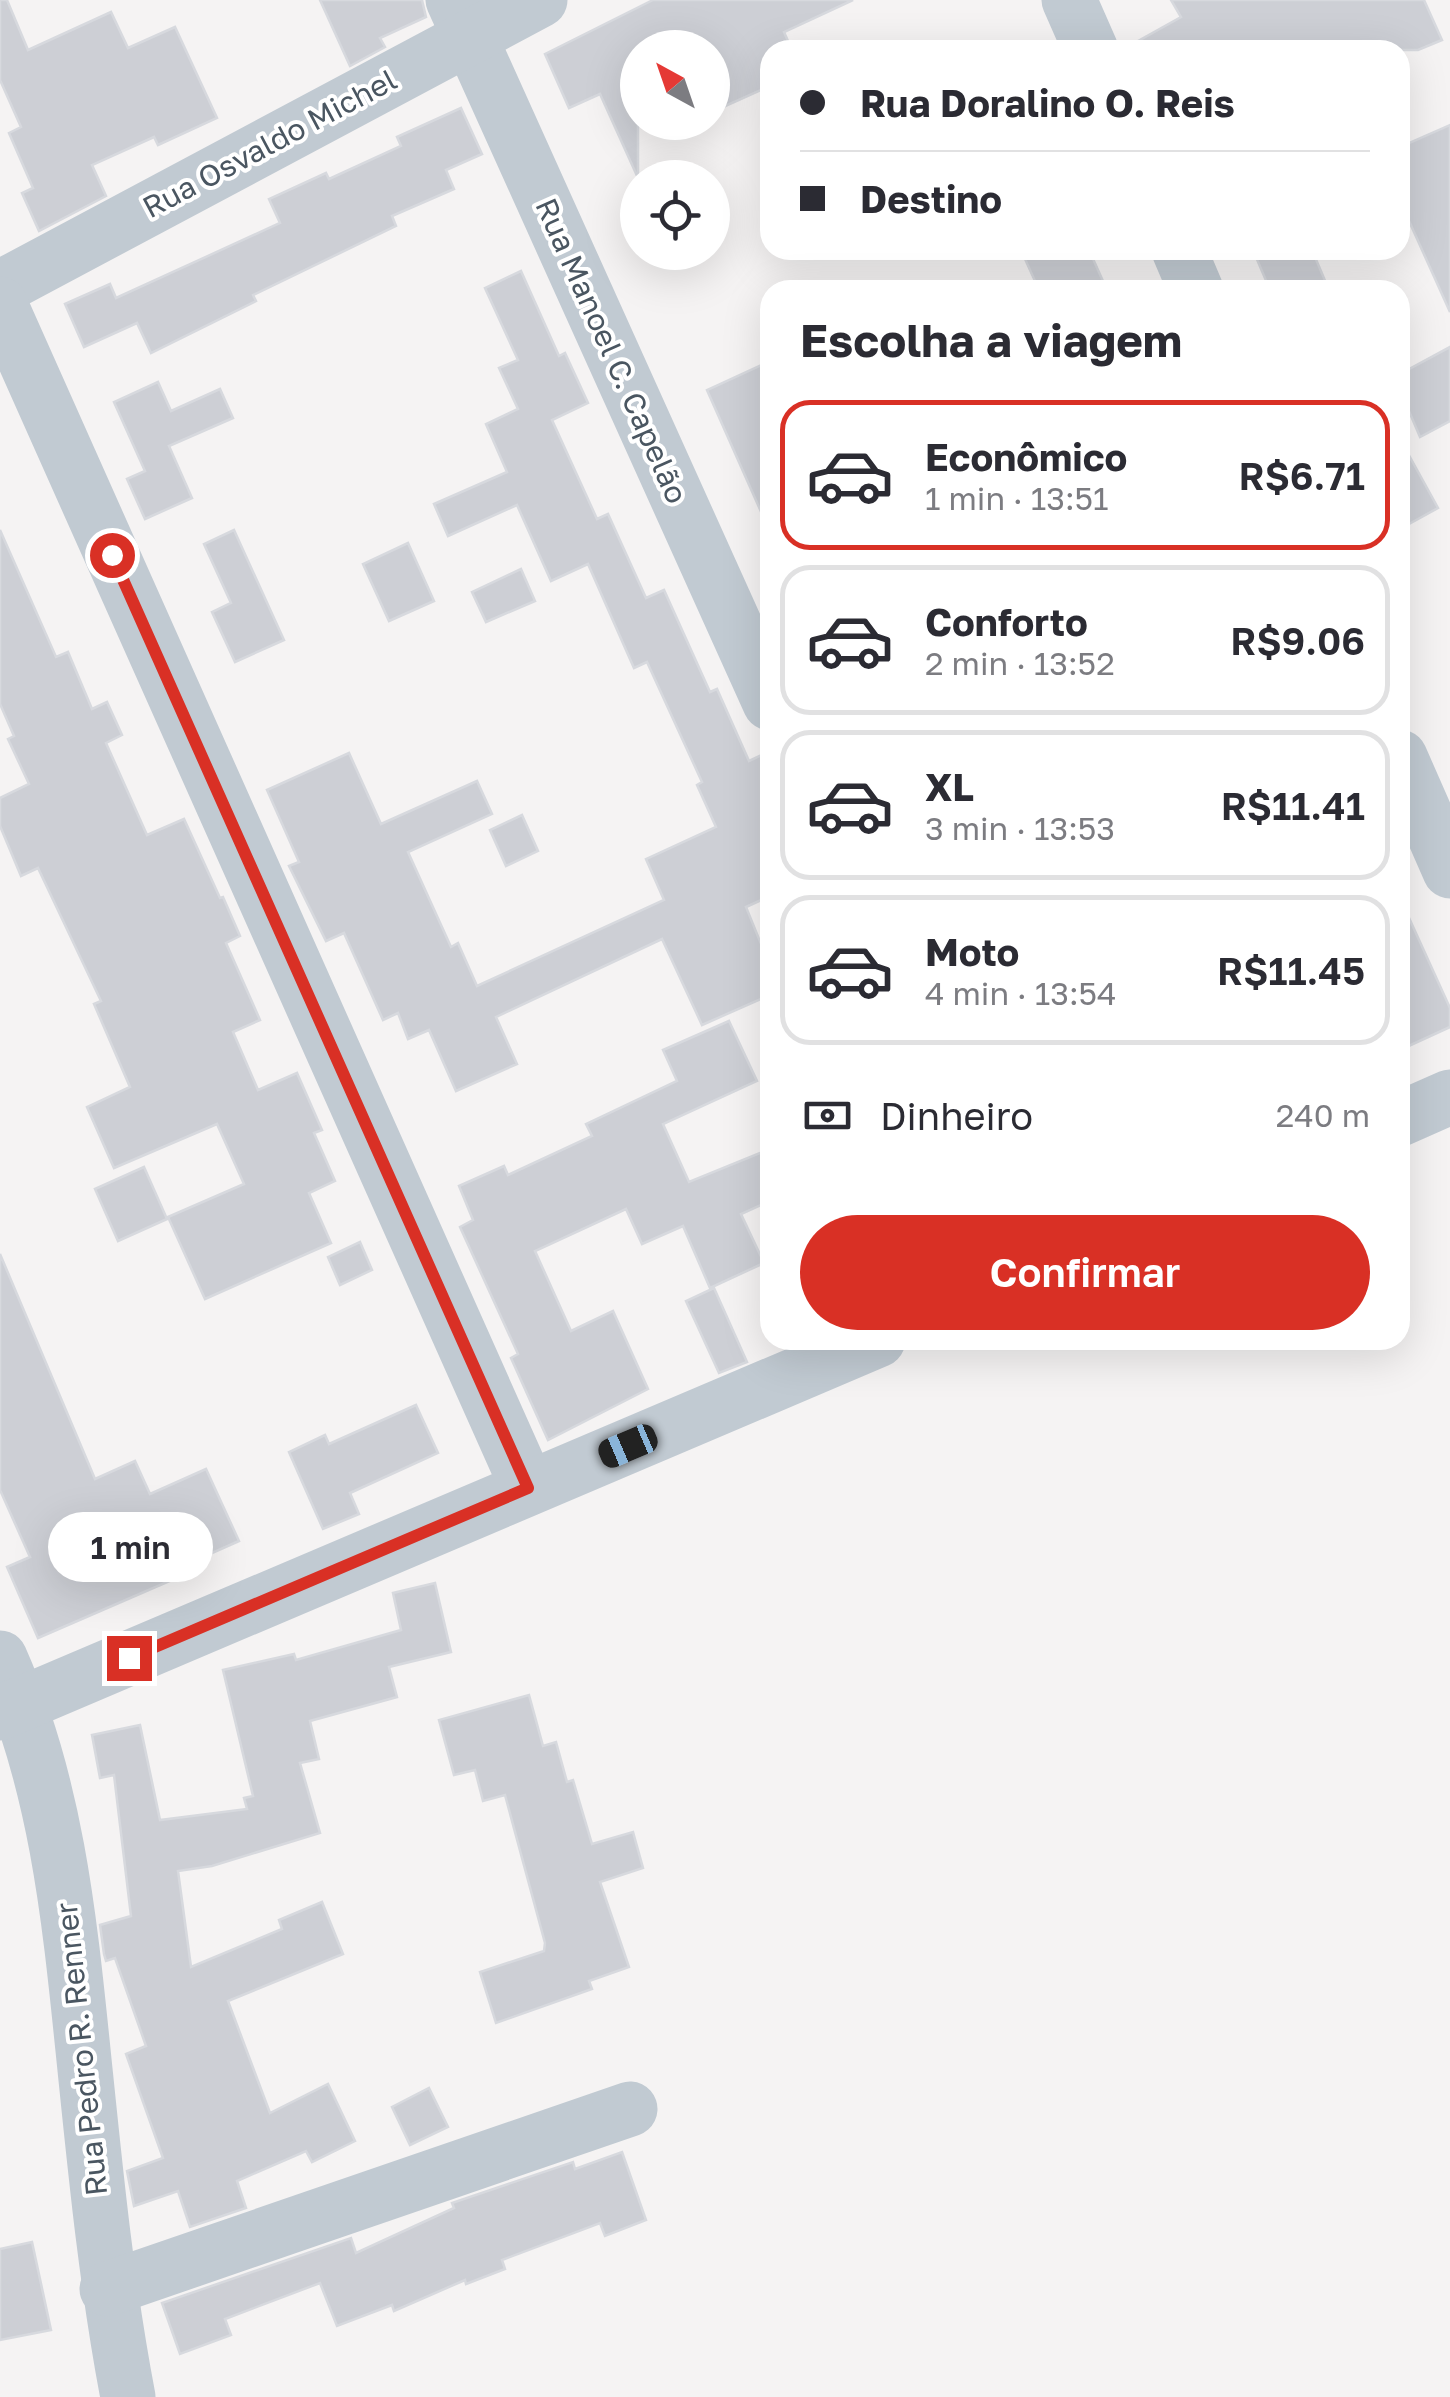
<!DOCTYPE html>
<html lang="pt">
<head>
<meta charset="utf-8">
<style>
	:root { --surface:#fff; --page:#f2f2f3; --text:#2b2b33; --muted:#7c7c81; --line:#e1e1e2; --accent:#d93025 }
	body { margin:0; font-family:"Golos Text",sans-serif; background:var(--page); color:var(--text); height:100vh; display:flex; flex-direction:column; font-size:38px; white-space:nowrap }
	* { box-sizing:border-box; margin:0 }
	p { font-size:32px; color:var(--muted) }
	.icon { flex:none; width:55px; height:55px; fill:none; stroke:currentColor; stroke-width:2; stroke-linecap:round; stroke-linejoin:round }
	.map { position:relative; flex:1; overflow:hidden }
	.sheet { position:absolute; left:760px; top:280px; width:650px; height:1070px; display:flex; flex-direction:column; background:var(--surface); border-radius:30px; box-shadow:0 10px 40px #0002 }
	.sheet>* { flex:none }
	.hud { position:absolute; left:760px; top:40px; width:650px; height:220px; border-radius:30px; box-shadow:0 10px 40px #0002; display:grid; align-content:center; height:220px; padding:0 40px; background:var(--surface) }
	.needle { width:65px; rotate:320deg }
	.fabs { position:absolute; left:620px; top:30px; display:grid; gap:20px }
	.fabs a { display:grid; place-items:center; width:110px; height:110px; border-radius:50%; background:var(--surface); box-shadow:0 10px 40px #0002; font-size:50px }
	.end { position:absolute; width:45px; height:45px; margin:-22px; border:12px solid #d93025; background:#fff; box-shadow:0 0 0 5px #fff }
	.from { border-radius:50% }
	.bubble { position:absolute; height:70px; border-radius:35px; background:var(--surface); box-shadow:0 10px 40px #0002; font-size:32px; font-weight:600; line-height:70px; text-align:center }
	.car { position:absolute; width:30px; height:60px; margin:-30px -15px; border-radius:12px; box-shadow:0 0 8px 2px #0007; background:linear-gradient(#222 24%,#8ab4d8 0 40%,#222 0 76%,#8ab4d8 0 86%,#222 0) }
	.hud b { display:flex; align-items:center; gap:35px; height:95px; font-size:38px }
	.hud b+b { border-top:2px solid var(--line) }
	.hud i { width:25px; height:25px; background:var(--text) }
	ul { padding:0; list-style:none }
	li { display:flex; align-items:center; gap:30px; height:150px; margin:0 20px 15px; padding:0 20px; border:5px solid var(--line); border-radius:30px }
	li div { flex:1 }
	li b { display:block; font-size:38px }
	li em { font-style:normal; font-weight:600 }
	li.on { border-color:var(--accent) }
	li>.icon { width:90px; height:90px; stroke-width:1.5 }
	h2 { padding:0 40px; font-size:45px; line-height:120px }
	.pay { display:flex; align-items:center; gap:25px; height:110px; padding:0 40px; font-size:38px }
	.pay p { margin-inline-start:auto }
	.cta { display:flex; gap:20px; margin-top:auto; padding:20px 40px }
	.cta a { flex:1; height:115px; border-radius:60px; background:var(--accent); color:#fff; font-size:40px; font-weight:600; line-height:115px; text-align:center }
	.map>svg:first-child { display:block }
</style>
</head>
<body>
<div class="map">
<svg width="1450" height="2397" viewBox="0 0 1450 2397">
	<rect width="100%" height="100%" fill="#f5f3f3"/>
	<g fill="#cdcfd5" stroke="#d7d9de" stroke-width="2.5">
		<polygon points="0,0 7,0 28,50 111,12 128,48 175,27 217,118 158,145 154,137 92,165 106,196 39,231 22,193 33,188 9,133 21,127 0,80"/>
		<polygon points="320,0 422,0 426,17 380,38 385,47 350,66"/>
		<polygon points="653,0 853,0 784,32 792,50 770,50 770,86 712,112 712,48 638,48 638,178 600,94 569,108 545,54"/>
		<polygon points="1171,0 1424,0 1442,40 1418,50 1122,50 1181,17"/>
		<polygon points="461,108 482,154 446,170 454,189 392,216 396,226 253,295 256,301 151,353 137,323 84,347 65,304 110,284 116,298 280,223 269,199 326,173 329,179 401,146 397,137"/>
		<polygon points="1450,125 1450,312 1400,201 1400,147"/>
		<polygon points="1021,250 1089,250 1107,290 1039,290"/>
		<polygon points="1253,250 1312,250 1329,290 1270,290"/>
		<polygon points="521,271 559,356 565,353 588,403 552,420 597,519 608,514 646,598 664,590 710,692 717,689 749,761 770,751 770,896 746,907 770,966 770,995 702,1025 662,939 496,1017 517,1064 456,1091 429,1030 408,1039 398,1013 383,1020 344,933 326,941 289,866 299,862 267,790 349,753 381,824 477,781 492,814 408,852 451,947 458,943 477,986 664,900 646,859 716,827 697,785 702,782 647,662 634,668 588,564 551,581 517,505 448,536 434,504 507,472 486,424 518,409 499,368 518,360 485,288"/>
		<polygon points="1450,347 1450,421 1420,437 1400,390 1400,374"/>
		<polygon points="770,361 770,532 707,390"/>
		<polygon points="158,382 171,411 220,389 233,418 169,446 192,498 145,519 127,479 145,471 114,402"/>
		<polygon points="1400,439 1438,508 1400,529"/>
		<polygon points="0,530 56,657 68,652 92,709 107,702 122,735 106,743 147,835 184,819 220,898 223,897 240,936 226,943 260,1020 233,1032 258,1090 297,1073 322,1130 314,1133 335,1181 309,1193 331,1243 205,1299 168,1217 244,1184 217,1124 114,1168 87,1107 130,1087 94,1004 101,1001 38,868 21,876 0,826 0,798 29,784 8,739 14,736 0,704"/>
		<polygon points="234,530 284,640 235,662 212,612 231,603 204,544"/>
		<polygon points="408,543 434,601 389,621 363,564"/>
		<polygon points="521,569 535,601 486,622 472,592"/>
		<polygon points="522,815 538,851 506,866 490,830"/>
		<polygon points="1400,898 1450,1008 1450,1027 1400,1050"/>
		<polygon points="729,1021 757,1081 663,1124 689,1182 770,1149 770,1201 741,1214 764,1263 710,1288 683,1226 642,1244 626,1209 535,1251 571,1331 613,1311 648,1389 548,1440 511,1358 518,1354 460,1227 473,1220 459,1186 504,1166 508,1175 592,1136 586,1124 677,1081 663,1050"/>
		<polygon points="144,1167 167,1219 118,1241 95,1189"/>
		<polygon points="360,1242 372,1270 340,1285 328,1257"/>
		<polygon points="0,1254 95,1479 135,1461 150,1494 206,1469 239,1541 185,1565 188,1573 38,1638 7,1567 30,1557 0,1490"/>
		<polygon points="714,1288 747,1362 719,1373 686,1301"/>
		<polygon points="416,1405 438,1453 350,1493 359,1514 323,1529 289,1452 325,1435 329,1444"/>
		<polygon points="435,1583 451,1652 389,1667 397,1697 310,1721 319,1759 300,1763 320,1833 212,1866 178,1871 191,1967 282,1929 279,1920 322,1902 343,1954 228,2001 270,2113 328,2084 355,2141 312,2162 306,2151 237,2181 246,2208 190,2227 178,2191 134,2206 127,2171 163,2158 126,2054 146,2046 115,1958 106,1961 104,1954 100,1925 131,1916 114,1775 100,1778 92,1735 140,1725 160,1820 247,1809 244,1798 253,1796 223,1670 294,1654 296,1660 401,1630 393,1593"/>
		<polygon points="529,1695 543,1746 556,1742 567,1782 573,1780 592,1844 633,1832 643,1868 600,1882 629,1967 589,1981 592,1989 496,2023 480,1972 544,1951 545,1943 505,1795 483,1801 475,1770 454,1775 439,1720"/>
		<polygon points="429,2088 448,2127 410,2145 392,2107"/>
		<polygon points="622,2152 646,2220 605,2236 600,2223 502,2260 505,2269 466,2284 465,2280 394,2311 392,2305 337,2326 320,2283 225,2319 231,2335 180,2354 162,2303 351,2238 356,2253 454,2208 452,2203 573,2162 575,2169"/>
		<polygon points="32,2242 51,2330 0,2340 0,2249"/>
	</g>
	<g fill="none" stroke-linecap="round" stroke-linejoin="round">
		<g stroke="#c1cad2" stroke-width="55">
			<polyline points="453,0 770,703"/>
			<polyline points="1069,0 1091,50"/>
			<polyline points="1179,250 1196,290"/>
			<polyline points="0,288 540,0"/>
			<polyline points="0,304 528,1488"/>
			<polyline points="1400,757 1450,871"/>
			<polyline points="1400,1119 1450,1097"/>
			<path d="M0,1658C56,1784 69,1914 83,2050C95,2167 106,2282 128,2397"/>
			<polyline points="0,1713 878,1340"/>
			<polyline points="107,2289 630,2109"/>
		</g>
	</g>
	<g fill="none" stroke-linecap="round" stroke-linejoin="round">
		<polyline stroke="#d93025" stroke-width="12" points="112,555 528,1488 129,1658"/>
	</g>
	<g text-anchor="middle" stroke-width="8" stroke-linejoin="round" paint-order="stroke">
		<g font-size="30" fill="#4a5661" stroke="#fff">
			<text transform="translate(270 144) rotate(-28)" y="10">Rua Osvaldo Michel</text>
			<text transform="translate(611 351) rotate(66)" y="10">Rua Manoel C. Capelão</text>
			<text transform="translate(82 2049) rotate(-96)" y="10">Rua Pedro R. Renner</text>
		</g>
	</g>
</svg>
<div class="fabs">
<a><svg class="needle" viewBox="-14 -14 28 28"><path d="M0-13l5 13h-10z" fill="#e53935"/><path d="M0 13l5-13h-10z" fill="#7c7c81"/></svg></a>
<a><svg class="icon" aria-label="locate" viewBox="0 0 24 24"><circle cx="12" cy="12" r="6"/><path d="M12 2v4M12 18v4M2 12h4M18 12h4"/></svg></a>
</div>
<i class="end from" style="left:112px;top:555px"></i>
<i class="end" style="left:129px;top:1658px"></i>
<div class="bubble" style="left:48px;top:1512px;width:165px">1 min</div>
<i class="car" style="left:628px;top:1446px;rotate:247deg"></i>
<div class="hud">
<b><i class="from"></i>Rua Doralino O. Reis</b>
<b><i></i>Destino</b>
</div>
<section class="sheet">
<h2>Escolha a viagem</h2>
<ul>
<li class="on"><svg class="icon" aria-label="car" viewBox="0 0 24 24"><path d="M5 17H2v-5l4-1 3-4h7l3 4 3 1v5h-3M9 17h6M6 11h13"/><circle cx="7" cy="17" r="2"/><circle cx="17" cy="17" r="2"/></svg><div><b>Econômico</b><p>1 min · 13:51</p></div><em>R$6.71</em></li>
<li><svg class="icon" aria-label="car" viewBox="0 0 24 24"><path d="M5 17H2v-5l4-1 3-4h7l3 4 3 1v5h-3M9 17h6M6 11h13"/><circle cx="7" cy="17" r="2"/><circle cx="17" cy="17" r="2"/></svg><div><b>Conforto</b><p>2 min · 13:52</p></div><em>R$9.06</em></li>
<li><svg class="icon" aria-label="car" viewBox="0 0 24 24"><path d="M5 17H2v-5l4-1 3-4h7l3 4 3 1v5h-3M9 17h6M6 11h13"/><circle cx="7" cy="17" r="2"/><circle cx="17" cy="17" r="2"/></svg><div><b>XL</b><p>3 min · 13:53</p></div><em>R$11.41</em></li>
<li><svg class="icon" aria-label="car" viewBox="0 0 24 24"><path d="M5 17H2v-5l4-1 3-4h7l3 4 3 1v5h-3M9 17h6M6 11h13"/><circle cx="7" cy="17" r="2"/><circle cx="17" cy="17" r="2"/></svg><div><b>Moto</b><p>4 min · 13:54</p></div><em>R$11.45</em></li>
</ul>
<div class="pay"><svg class="icon" aria-label="cash" viewBox="0 0 24 24"><path d="M3 7h18v10H3z"/><circle cx="12" cy="12" r="2"/></svg>Dinheiro<p>240 m</p></div>
<div class="cta"><a>Confirmar</a></div>
</section>
</div>
</body>
</html>
